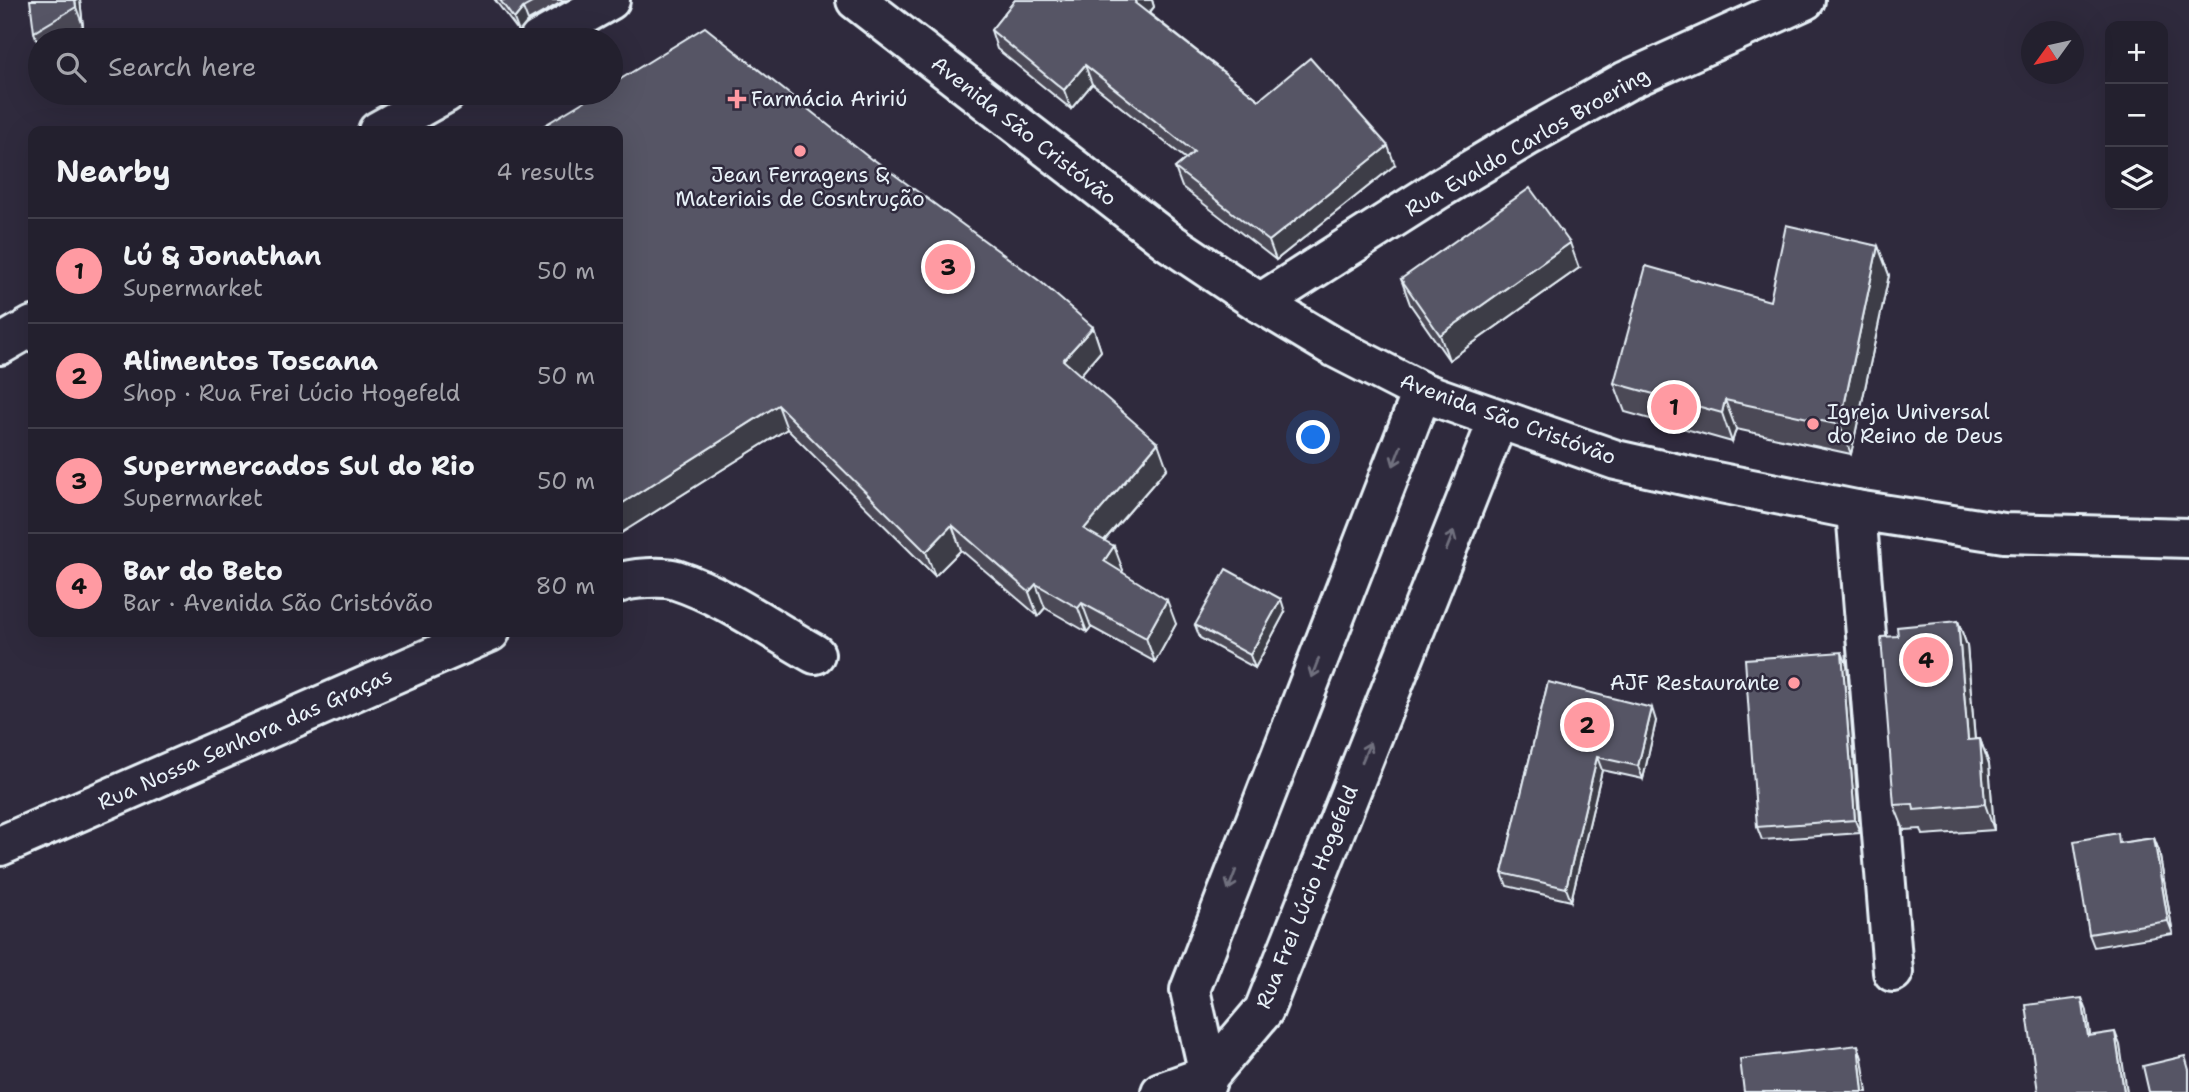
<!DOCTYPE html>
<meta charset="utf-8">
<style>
:root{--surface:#23202e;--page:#2f2d3a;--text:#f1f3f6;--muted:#a3a3aa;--line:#403e4a;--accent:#ff9aa2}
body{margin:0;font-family:"Shantell Sans",sans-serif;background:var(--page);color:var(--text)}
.controls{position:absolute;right:21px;top:21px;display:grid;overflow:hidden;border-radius:14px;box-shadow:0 7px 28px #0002}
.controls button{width:63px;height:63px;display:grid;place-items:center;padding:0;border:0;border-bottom:2px solid var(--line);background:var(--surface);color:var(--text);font:35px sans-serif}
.compass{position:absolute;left:2021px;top:21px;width:63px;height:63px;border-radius:50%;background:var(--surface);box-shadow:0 7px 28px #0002;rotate:237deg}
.you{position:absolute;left:1314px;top:438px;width:24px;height:24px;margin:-18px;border:5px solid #fff;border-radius:50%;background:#1a73e8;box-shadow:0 0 0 10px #1a73e833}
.badge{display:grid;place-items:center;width:46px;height:46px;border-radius:50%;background:var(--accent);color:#111;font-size:23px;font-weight:700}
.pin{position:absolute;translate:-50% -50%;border:4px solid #fff;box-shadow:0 2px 7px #0006}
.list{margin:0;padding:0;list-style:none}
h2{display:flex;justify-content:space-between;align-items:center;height:91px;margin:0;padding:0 28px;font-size:30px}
h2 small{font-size:23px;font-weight:400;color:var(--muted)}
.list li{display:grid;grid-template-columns:46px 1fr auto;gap:21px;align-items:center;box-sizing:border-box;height:105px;padding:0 28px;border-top:2px solid var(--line)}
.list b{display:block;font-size:26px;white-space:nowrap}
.list p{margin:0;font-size:23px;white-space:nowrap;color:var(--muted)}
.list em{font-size:23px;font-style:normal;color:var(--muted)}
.icon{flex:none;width:38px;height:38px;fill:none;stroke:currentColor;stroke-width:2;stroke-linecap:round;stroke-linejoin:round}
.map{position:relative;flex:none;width:2189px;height:1092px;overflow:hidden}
.search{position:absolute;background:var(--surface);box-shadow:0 7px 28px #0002;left:28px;top:28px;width:595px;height:77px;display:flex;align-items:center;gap:18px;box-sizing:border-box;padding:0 24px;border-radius:38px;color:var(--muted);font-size:26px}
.panel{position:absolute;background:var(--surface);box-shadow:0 7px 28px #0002;left:28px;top:126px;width:595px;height:511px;border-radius:14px}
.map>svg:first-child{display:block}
</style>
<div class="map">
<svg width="2189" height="1092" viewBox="0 0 2189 1092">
<rect width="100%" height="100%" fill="#2f2a3d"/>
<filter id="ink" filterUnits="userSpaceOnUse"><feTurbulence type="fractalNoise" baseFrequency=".0143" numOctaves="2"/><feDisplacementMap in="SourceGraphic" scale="14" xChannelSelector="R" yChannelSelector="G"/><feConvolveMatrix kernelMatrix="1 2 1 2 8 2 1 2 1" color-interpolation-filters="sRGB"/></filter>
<g filter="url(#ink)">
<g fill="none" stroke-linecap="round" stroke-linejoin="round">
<!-- minor casing -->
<g stroke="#e8f1f8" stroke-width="44">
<path id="minor" d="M539,40L610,0
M378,131L446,93
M1260,303L1439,189L1526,137L1626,81L1805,0
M0,345L33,326
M1856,510L1893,972
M618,583C631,578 663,576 676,580C725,596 770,629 815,654
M0,846L490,632
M1209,1075L1190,990L1422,392
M1161,1092L1209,1075
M1203,1092L1209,1075L1264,1010L1498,420"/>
</g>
<!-- major casing -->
<g stroke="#e8f1f8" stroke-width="44">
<path id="major" d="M856,0L1169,242L1260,303L1332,346L1422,392L1616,460L1701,479L1856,510L2004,533L2189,538"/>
</g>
<!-- minor -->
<use href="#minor" stroke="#2f2a3d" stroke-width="38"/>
<!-- major -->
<use href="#major" stroke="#2f2a3d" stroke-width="38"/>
</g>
<!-- wall -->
<path fill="#4b4957" stroke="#e8f1f8" stroke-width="2" d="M80,0L83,26L60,40H40V50L34,32Z
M495,0H565L528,21L519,32Z
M1015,0H1152L1154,7L1149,13L1259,100L1395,165L1276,260L1182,187L1175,168L1186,159L1092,84L1071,109L997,49L991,30Z
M872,160L1093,327L1101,351L1080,375L1167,468L1104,541L1123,570L1122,572L1176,624L1155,662L1091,627L1087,632L1045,608L1038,616L961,550L935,576L787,429L618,535Z
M1878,246L1889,275L1851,454L1736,429L1732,442L1625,412L1614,383L1770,301Z
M1579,268L1449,360L1410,304L1401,279Z
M1285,612L1255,668L1200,638L1195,625Z
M1958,621L1967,646L1975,739H1980L1989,764L1994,830L1923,835L1921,829L1904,830L1894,805L1898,636Z
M1847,665L1860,833L1762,840L1757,827Z
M1548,682L1656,721L1643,779L1602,770L1571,901L1507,886L1502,873Z
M2154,838L2159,851L2173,934L2094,947L2089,934L2121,843Z"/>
<!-- shaded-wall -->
<path fill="#3d3c47" stroke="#e8f1f8" stroke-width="2" d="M75,0H80L83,26L76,7Z
M1137,0H1152L1154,7L1142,21L1135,3Z
M523,8L528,21L519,32L514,19Z
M1085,65L1092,84L1071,109L1064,90Z
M1388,146L1395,165L1276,260L1269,241Z
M1570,243L1579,268L1449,360L1440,335Z
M1878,246L1889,275L1851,454L1840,425Z
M1093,327L1101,351L1072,385L1063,360Z
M1725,400L1736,429L1732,442L1722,413Z
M778,405L787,429L618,535V506Z
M1158,443L1167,468L1093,553L1084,529Z
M952,525L961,550L935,576L926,552Z
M1114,546L1123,570L1113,585L1104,561Z
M1036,584L1045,608L1038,616L1029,592Z
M1281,599L1285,612L1255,668L1250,655Z
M1167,600L1176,624L1155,662L1146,638Z
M1082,603L1091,627L1087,632L1078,608Z
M1958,621L1967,646L1977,765L1968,740Z
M1842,652L1847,665L1860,833L1855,820Z
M1652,708L1656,721L1643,779L1638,766Z
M1980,739L1989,764L1994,830L1985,804Z
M1597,757L1602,770L1571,901L1566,888Z
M2154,838L2159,851L2173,934L2168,921Z
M2082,998L2087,1011L2092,1049L2088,1036Z
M2115,1032L2120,1045L2127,1092H2124Z
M1858,1045L1862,1058L1867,1092H1863Z"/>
<!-- building -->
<path fill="#575565" stroke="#e8f1f8" stroke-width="2" d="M30,0H75L76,7L34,32Z
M500,0H537L523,8L514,19Z
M1015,0H1137L1135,3L1259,100L1310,58L1388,146L1269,241L1175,168L1194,152L1085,65L1064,90L991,30Z
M705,27L872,160L873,159L1041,282L1093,327L1063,360L1158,443L1084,529L1114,546L1104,561L1167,600L1146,638L1082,603L1078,608L1036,584L1029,592L952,525L926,552L778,405L618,506V131H535L598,93H611V85Z
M1530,188L1570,243L1440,335L1401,279Z
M1786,225L1878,246L1840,425L1725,400L1722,413L1614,383L1646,266L1770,301Z
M1226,569L1281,599L1250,655L1195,625Z
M1958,621L1968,740L1980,739L1985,804L1914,810L1913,804L1894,805L1881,637L1898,636L1897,627Z
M1842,652L1855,820L1757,827L1745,659Z
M1548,682L1652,708L1638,766L1597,757L1566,888L1502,873Z
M2118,833L2119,843L2154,838L2168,921L2089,934L2074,841Z
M2082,998L2088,1036L2115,1032L2124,1092H2038L2026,1005Z
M1858,1045L1863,1092H1744L1740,1059Z
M2185,1056L2189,1070V1092H2149L2143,1066Z"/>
<!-- one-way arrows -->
<defs><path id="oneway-shaft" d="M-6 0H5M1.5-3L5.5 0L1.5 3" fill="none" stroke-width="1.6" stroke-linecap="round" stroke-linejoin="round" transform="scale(1.75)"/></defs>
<g stroke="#70707e">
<use href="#oneway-shaft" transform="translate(1397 456) rotate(111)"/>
<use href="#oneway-shaft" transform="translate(1450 541) rotate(-68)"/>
<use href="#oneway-shaft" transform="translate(1315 668) rotate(111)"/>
<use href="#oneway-shaft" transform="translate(1366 752) rotate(-68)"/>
<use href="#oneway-shaft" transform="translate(1232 880) rotate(111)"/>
</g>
</g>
<!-- markers -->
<g fill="#ff9aa2" stroke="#2f2a3d" stroke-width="2.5">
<path d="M733.5 88.5h7v7h7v7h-7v7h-7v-7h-7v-7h7z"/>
<circle cx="800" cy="151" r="7"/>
<circle cx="1813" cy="424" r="7"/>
<circle cx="1794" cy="683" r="7"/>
</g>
<g text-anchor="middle" stroke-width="5" stroke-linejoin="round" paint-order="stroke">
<!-- poi labels -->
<g font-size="21" fill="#e8f1f8" stroke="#2f2a3d" text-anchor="start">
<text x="751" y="106">Farmácia Aririú</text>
<text x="800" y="182" text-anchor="middle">Jean Ferragens &amp;<tspan x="800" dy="24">Materiais de Cosntrução</tspan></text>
<text x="1827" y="419">Igreja Universal<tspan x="1827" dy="24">do Reino de Deus</tspan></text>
<text x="1780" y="690" text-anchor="end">AJF Restaurante</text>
</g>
<!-- street labels -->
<g font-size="21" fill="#e8f1f8" stroke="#2f2a3d">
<text transform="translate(1024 131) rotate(38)" y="7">Avenida São Cristóvão</text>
<text transform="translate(1527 142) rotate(-30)" y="7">Rua Evaldo Carlos Broering</text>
<text transform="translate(1508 419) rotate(20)" y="7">Avenida São Cristóvão</text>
<text transform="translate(245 739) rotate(-24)" y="7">Rua Nossa Senhora das Graças</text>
<text transform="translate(1307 897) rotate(-68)" y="7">Rua Frei Lúcio Hogefeld</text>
</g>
</g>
</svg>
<div class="controls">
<button>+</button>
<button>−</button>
<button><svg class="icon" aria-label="layers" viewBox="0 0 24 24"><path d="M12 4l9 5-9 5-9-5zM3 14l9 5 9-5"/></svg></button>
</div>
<svg class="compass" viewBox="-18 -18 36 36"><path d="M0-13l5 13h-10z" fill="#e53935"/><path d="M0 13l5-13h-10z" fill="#a3a3aa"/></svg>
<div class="you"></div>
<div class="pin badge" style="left:1674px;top:407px">1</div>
<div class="pin badge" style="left:1587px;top:725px">2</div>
<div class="pin badge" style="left:948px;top:267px">3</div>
<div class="pin badge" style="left:1926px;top:660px">4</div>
<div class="search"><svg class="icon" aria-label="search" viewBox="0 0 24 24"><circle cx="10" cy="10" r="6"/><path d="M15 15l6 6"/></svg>Search here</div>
<section class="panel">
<h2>Nearby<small>4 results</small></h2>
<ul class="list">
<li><span class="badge">1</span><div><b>Lú &amp; Jonathan</b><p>Supermarket</p></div><em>50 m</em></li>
<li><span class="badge">2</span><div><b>Alimentos Toscana</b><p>Shop · Rua Frei Lúcio Hogefeld</p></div><em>50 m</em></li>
<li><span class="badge">3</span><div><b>Supermercados Sul do Rio</b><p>Supermarket</p></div><em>50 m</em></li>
<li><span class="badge">4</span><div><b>Bar do Beto</b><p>Bar · Avenida São Cristóvão</p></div><em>80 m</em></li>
</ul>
</section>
</div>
